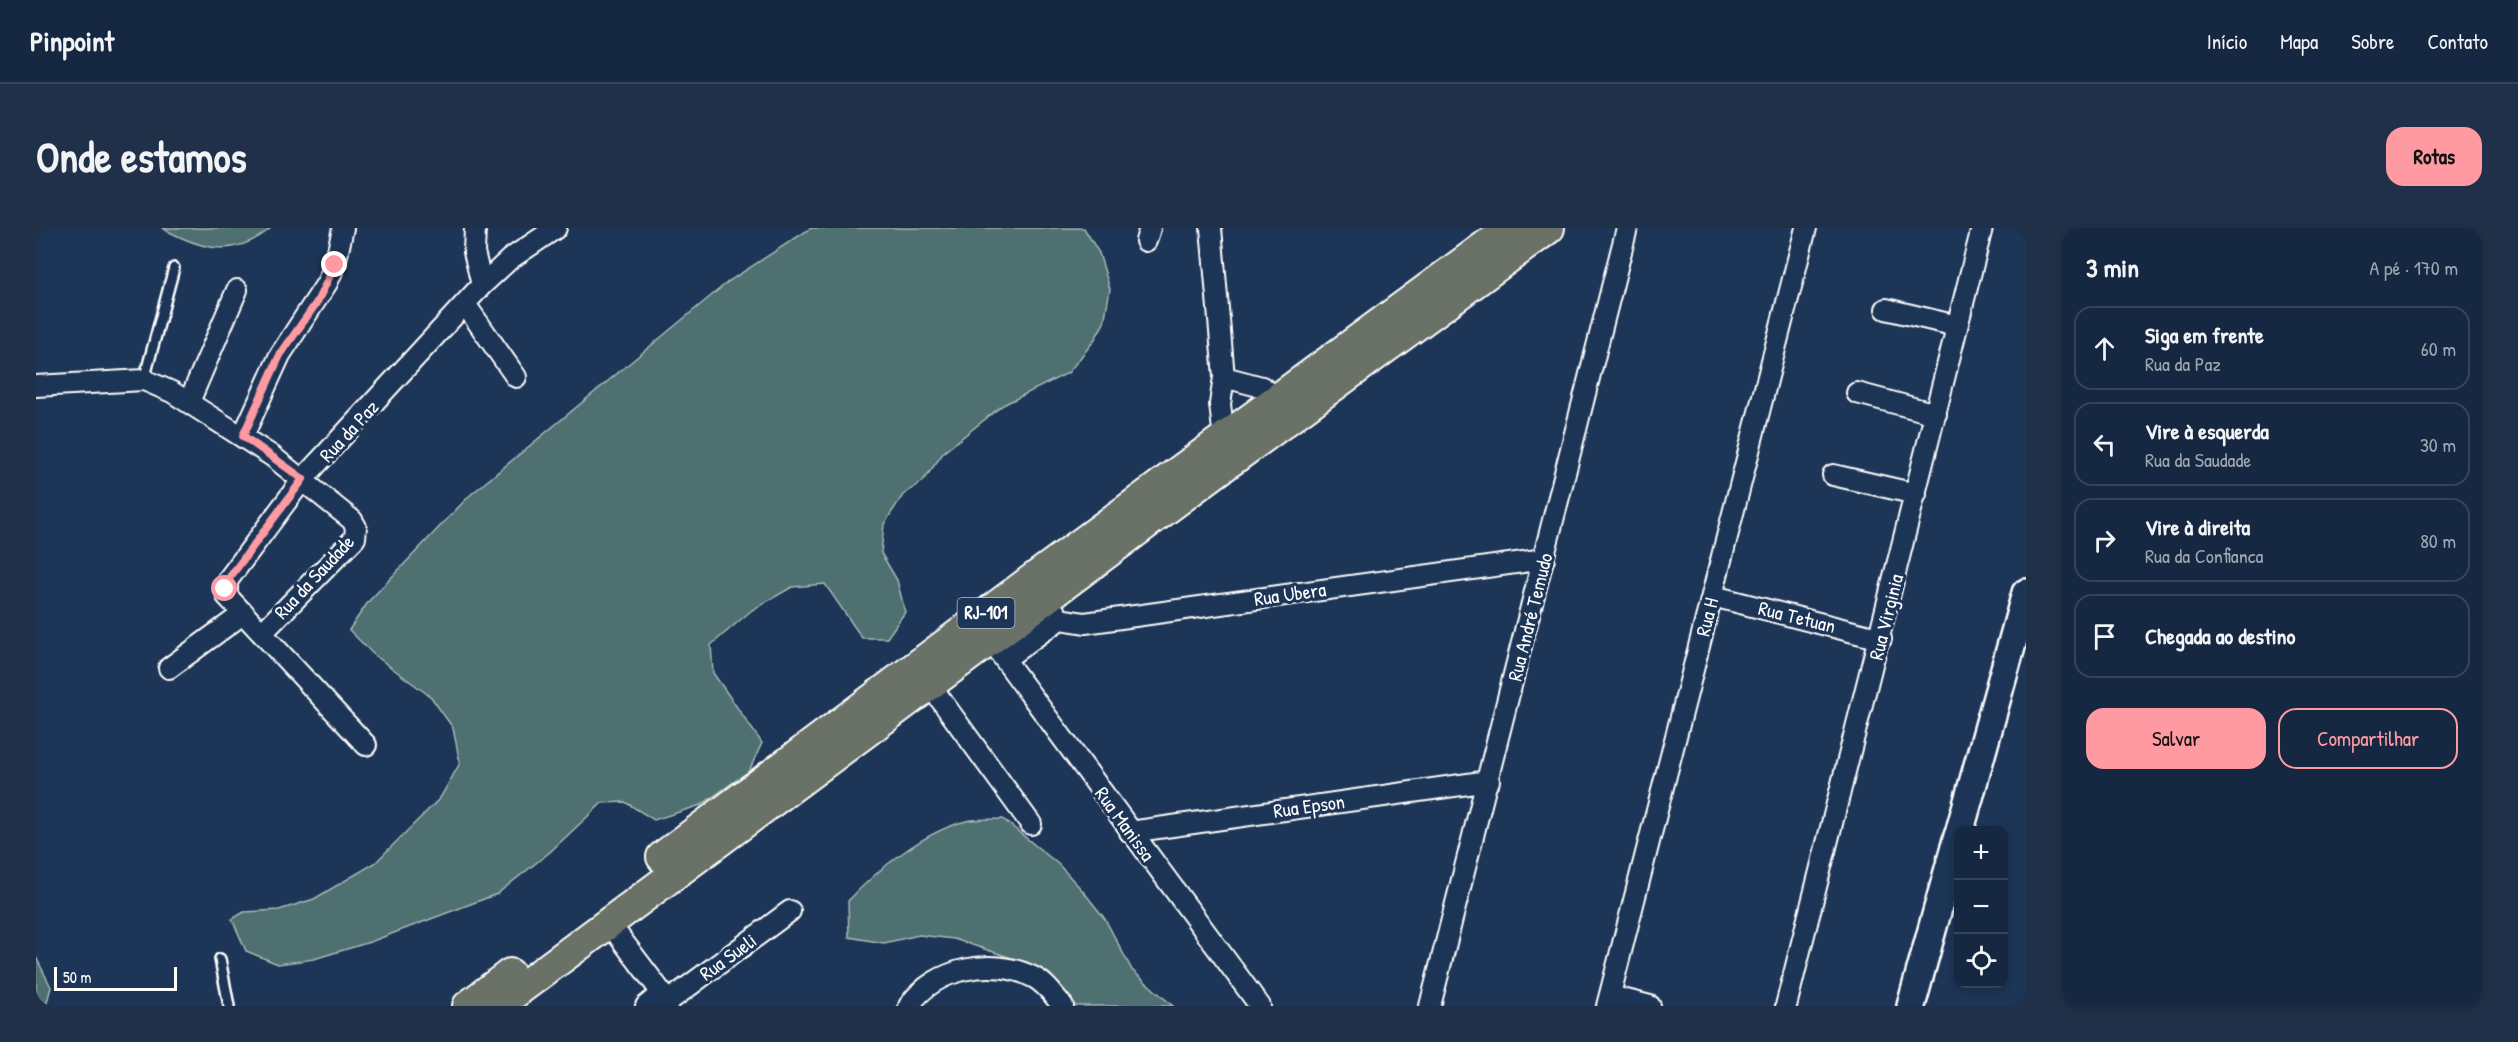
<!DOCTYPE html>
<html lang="pt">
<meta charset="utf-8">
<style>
:root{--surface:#162841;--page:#1f3048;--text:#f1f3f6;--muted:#9ea6b1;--line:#35445a;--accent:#ff9aa2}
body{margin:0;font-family:"Patrick Hand",sans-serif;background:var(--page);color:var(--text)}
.controls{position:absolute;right:18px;bottom:18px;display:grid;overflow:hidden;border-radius:12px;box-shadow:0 3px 9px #0003}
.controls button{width:54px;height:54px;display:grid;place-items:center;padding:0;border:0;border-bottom:2px solid var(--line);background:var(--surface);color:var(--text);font:30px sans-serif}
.scale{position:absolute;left:18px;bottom:15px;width:123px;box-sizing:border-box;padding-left:6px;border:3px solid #fff;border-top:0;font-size:16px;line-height:21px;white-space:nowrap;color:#fff;-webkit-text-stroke:4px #1d3557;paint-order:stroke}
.stop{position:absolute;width:18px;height:18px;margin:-14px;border:4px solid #ff9aa2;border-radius:50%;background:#fff}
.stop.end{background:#ff9aa2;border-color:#fff;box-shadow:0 2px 6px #0008}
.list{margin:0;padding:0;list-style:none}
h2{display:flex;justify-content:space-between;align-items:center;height:78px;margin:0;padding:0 24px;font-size:26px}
h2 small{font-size:20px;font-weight:400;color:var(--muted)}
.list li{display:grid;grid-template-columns:39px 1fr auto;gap:18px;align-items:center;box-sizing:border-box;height:84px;margin:0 12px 12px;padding:0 12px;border:2px solid var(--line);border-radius:18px}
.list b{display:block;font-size:22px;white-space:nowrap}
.list p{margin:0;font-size:20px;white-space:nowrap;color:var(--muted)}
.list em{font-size:20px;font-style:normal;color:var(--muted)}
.actions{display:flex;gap:12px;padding:18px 24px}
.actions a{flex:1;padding:14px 0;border:2px solid var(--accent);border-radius:18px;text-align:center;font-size:21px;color:var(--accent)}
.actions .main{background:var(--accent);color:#111}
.icon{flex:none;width:33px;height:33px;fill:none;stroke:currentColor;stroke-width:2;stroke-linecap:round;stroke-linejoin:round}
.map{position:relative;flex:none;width:1990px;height:778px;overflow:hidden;border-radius:18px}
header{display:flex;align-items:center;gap:36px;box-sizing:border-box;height:84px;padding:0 30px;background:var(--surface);border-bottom:2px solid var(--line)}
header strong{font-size:28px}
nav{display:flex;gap:33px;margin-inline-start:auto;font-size:21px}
.intro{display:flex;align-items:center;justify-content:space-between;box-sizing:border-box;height:144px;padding:0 36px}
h1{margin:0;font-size:42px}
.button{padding:15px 27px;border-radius:18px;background:var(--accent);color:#111;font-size:21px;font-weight:700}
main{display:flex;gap:36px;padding:0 36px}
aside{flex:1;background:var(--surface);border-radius:18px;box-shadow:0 3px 9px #0003}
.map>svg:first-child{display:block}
</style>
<header>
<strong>Pinpoint</strong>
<nav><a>Início</a><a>Mapa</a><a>Sobre</a><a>Contato</a></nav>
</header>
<div class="intro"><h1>Onde estamos</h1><a class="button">Rotas</a></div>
<main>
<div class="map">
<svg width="1990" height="778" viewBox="0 0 1990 778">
<rect width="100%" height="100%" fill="#1d3557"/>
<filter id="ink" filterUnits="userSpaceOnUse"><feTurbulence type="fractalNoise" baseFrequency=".0167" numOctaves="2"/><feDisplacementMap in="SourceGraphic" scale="12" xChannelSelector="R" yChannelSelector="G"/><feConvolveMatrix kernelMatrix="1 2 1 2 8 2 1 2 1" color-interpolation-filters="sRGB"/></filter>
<g filter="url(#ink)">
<!-- green -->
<path fill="#507070" stroke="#a8b8b8" stroke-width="1.5" d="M126,0H235C198,31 166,22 126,0Z
M775,0H1048L1063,25L1074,61L1068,95L1057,114L1032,145L967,177L908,224L887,253L867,267L848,296L845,325L861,352L869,384L851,410H826L789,356L756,359L716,382L675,417L677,445L726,515L713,543L665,577L618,592L589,574L566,575L514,624L461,666L334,714L278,731L242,736L210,723L196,691L208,684L243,682L278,671L339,635L404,570L424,535L417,500L395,469L337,426L313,402L332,374L433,268L693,53Z
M967,591L1022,636L1047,663L1069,691L1096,742L1137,778H1037L1008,746L985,733L918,711L883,707L848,715L813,709L812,673C841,642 887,604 930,593C941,590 955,592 967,591Z
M0,729L15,759L10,778H0Z"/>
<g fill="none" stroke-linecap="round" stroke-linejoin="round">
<!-- lane casing -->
<g stroke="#fff" stroke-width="14">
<path id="lane" d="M108,152L138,40
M184,731L193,778"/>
</g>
<!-- street casing -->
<g stroke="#fff" stroke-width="24">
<path id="street" d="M439,0L438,24L446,57
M1175,0L1188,149L1184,176L1188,211
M1110,13L1114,0
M429,76L480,149
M1850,81L1921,98
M1188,149L1226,159L1242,171
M0,158L108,152L136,164L236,228L316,292L320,299L319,310L227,404
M1821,165L1900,186
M153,174L201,62
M207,208L244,127L291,55L299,37L307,0
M1797,247L1880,266
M1677,368L1845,411
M1009,370L1024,391L1049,395L1508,331
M955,413L1224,778
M969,431L1024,391
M133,440L208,385
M894,457L995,596
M330,517L191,368V353L267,251L446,57L474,31L520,0
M1094,604L1453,553
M573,695L626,765L631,778
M1574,768L1614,778
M630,775L754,683
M610,778L626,765
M873,778C899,739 958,729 997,749C1010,755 1018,768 1027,778
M1394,778L1591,0
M1571,778L1770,0
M1750,778L1946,0"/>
</g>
<!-- secondary casing -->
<g stroke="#fff" stroke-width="32">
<path id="secondary" d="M1924,602L1990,365
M1875,778L1922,608"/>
</g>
<!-- primary casing -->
<g stroke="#fff" stroke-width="34">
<path id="primary" d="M626,629L998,350L1474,0
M432,778L474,746
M461,778L1192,235L1513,0"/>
</g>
<!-- lane -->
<use href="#lane" stroke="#1d3557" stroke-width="9"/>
<!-- street -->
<use href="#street" stroke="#1d3557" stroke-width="20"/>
<!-- secondary -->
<use href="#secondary" stroke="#1d3557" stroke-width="27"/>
<!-- primary -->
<use href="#primary" stroke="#6a7166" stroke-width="30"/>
</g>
</g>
<g fill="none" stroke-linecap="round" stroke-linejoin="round" filter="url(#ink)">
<!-- route -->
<path stroke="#ff9aa2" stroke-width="8" d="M189,361L191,353L267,251L207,208L244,127L281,74L299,37"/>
</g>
<g text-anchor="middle" stroke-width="6" stroke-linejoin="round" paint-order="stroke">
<!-- shield labels -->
<rect fill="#1d3557" stroke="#bbc2cd" stroke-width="1.5" x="921.5" y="370" width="57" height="30" rx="4.5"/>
<g font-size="18" font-weight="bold" fill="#fff">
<text x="950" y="391">RJ-101</text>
</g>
<!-- street labels -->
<g font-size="20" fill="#fff" stroke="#1d3557">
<text transform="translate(313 203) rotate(-47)" y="7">Rua da Paz</text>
<text transform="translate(278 349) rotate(-47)" y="7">Rua da Saudade</text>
<text transform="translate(1254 366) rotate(-8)" y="7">Rua Ubera</text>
<text transform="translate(1494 389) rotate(-76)" y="7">Rua André Temudo</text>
<text transform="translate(1671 389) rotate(-76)" y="7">Rua H</text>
<text transform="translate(1761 389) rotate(14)" y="7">Rua Tetuan</text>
<text transform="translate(1850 389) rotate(-76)" y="7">Rua Virginia</text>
<text transform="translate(1273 578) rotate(-8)" y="7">Rua Epson</text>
<text transform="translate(1089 596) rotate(54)" y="7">Rua Manissa</text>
<text transform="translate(692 729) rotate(-36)" y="7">Rua Sueli</text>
</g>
</g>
</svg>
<div class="controls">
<button>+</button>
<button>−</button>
<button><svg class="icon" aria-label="locate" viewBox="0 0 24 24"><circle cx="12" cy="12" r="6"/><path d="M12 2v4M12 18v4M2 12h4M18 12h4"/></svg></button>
</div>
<div class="scale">50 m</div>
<div class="stop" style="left:189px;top:361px"></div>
<div class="stop end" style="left:299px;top:37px"></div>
</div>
<aside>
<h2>3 min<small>A pé · 170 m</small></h2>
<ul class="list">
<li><svg class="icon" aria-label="ahead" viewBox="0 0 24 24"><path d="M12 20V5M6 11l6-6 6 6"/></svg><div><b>Siga em frente</b><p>Rua da Paz</p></div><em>60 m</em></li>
<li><svg class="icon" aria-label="left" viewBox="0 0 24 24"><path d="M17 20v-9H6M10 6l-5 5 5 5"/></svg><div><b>Vire à esquerda</b><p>Rua da Saudade</p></div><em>30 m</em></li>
<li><svg class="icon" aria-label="right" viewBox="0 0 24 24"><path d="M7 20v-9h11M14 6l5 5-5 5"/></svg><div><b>Vire à direita</b><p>Rua da Confianca</p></div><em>80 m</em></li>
<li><svg class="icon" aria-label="arrive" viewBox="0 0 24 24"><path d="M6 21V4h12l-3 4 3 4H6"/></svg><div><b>Chegada ao destino</b></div></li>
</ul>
<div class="actions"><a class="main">Salvar</a><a>Compartilhar</a></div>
</aside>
</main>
